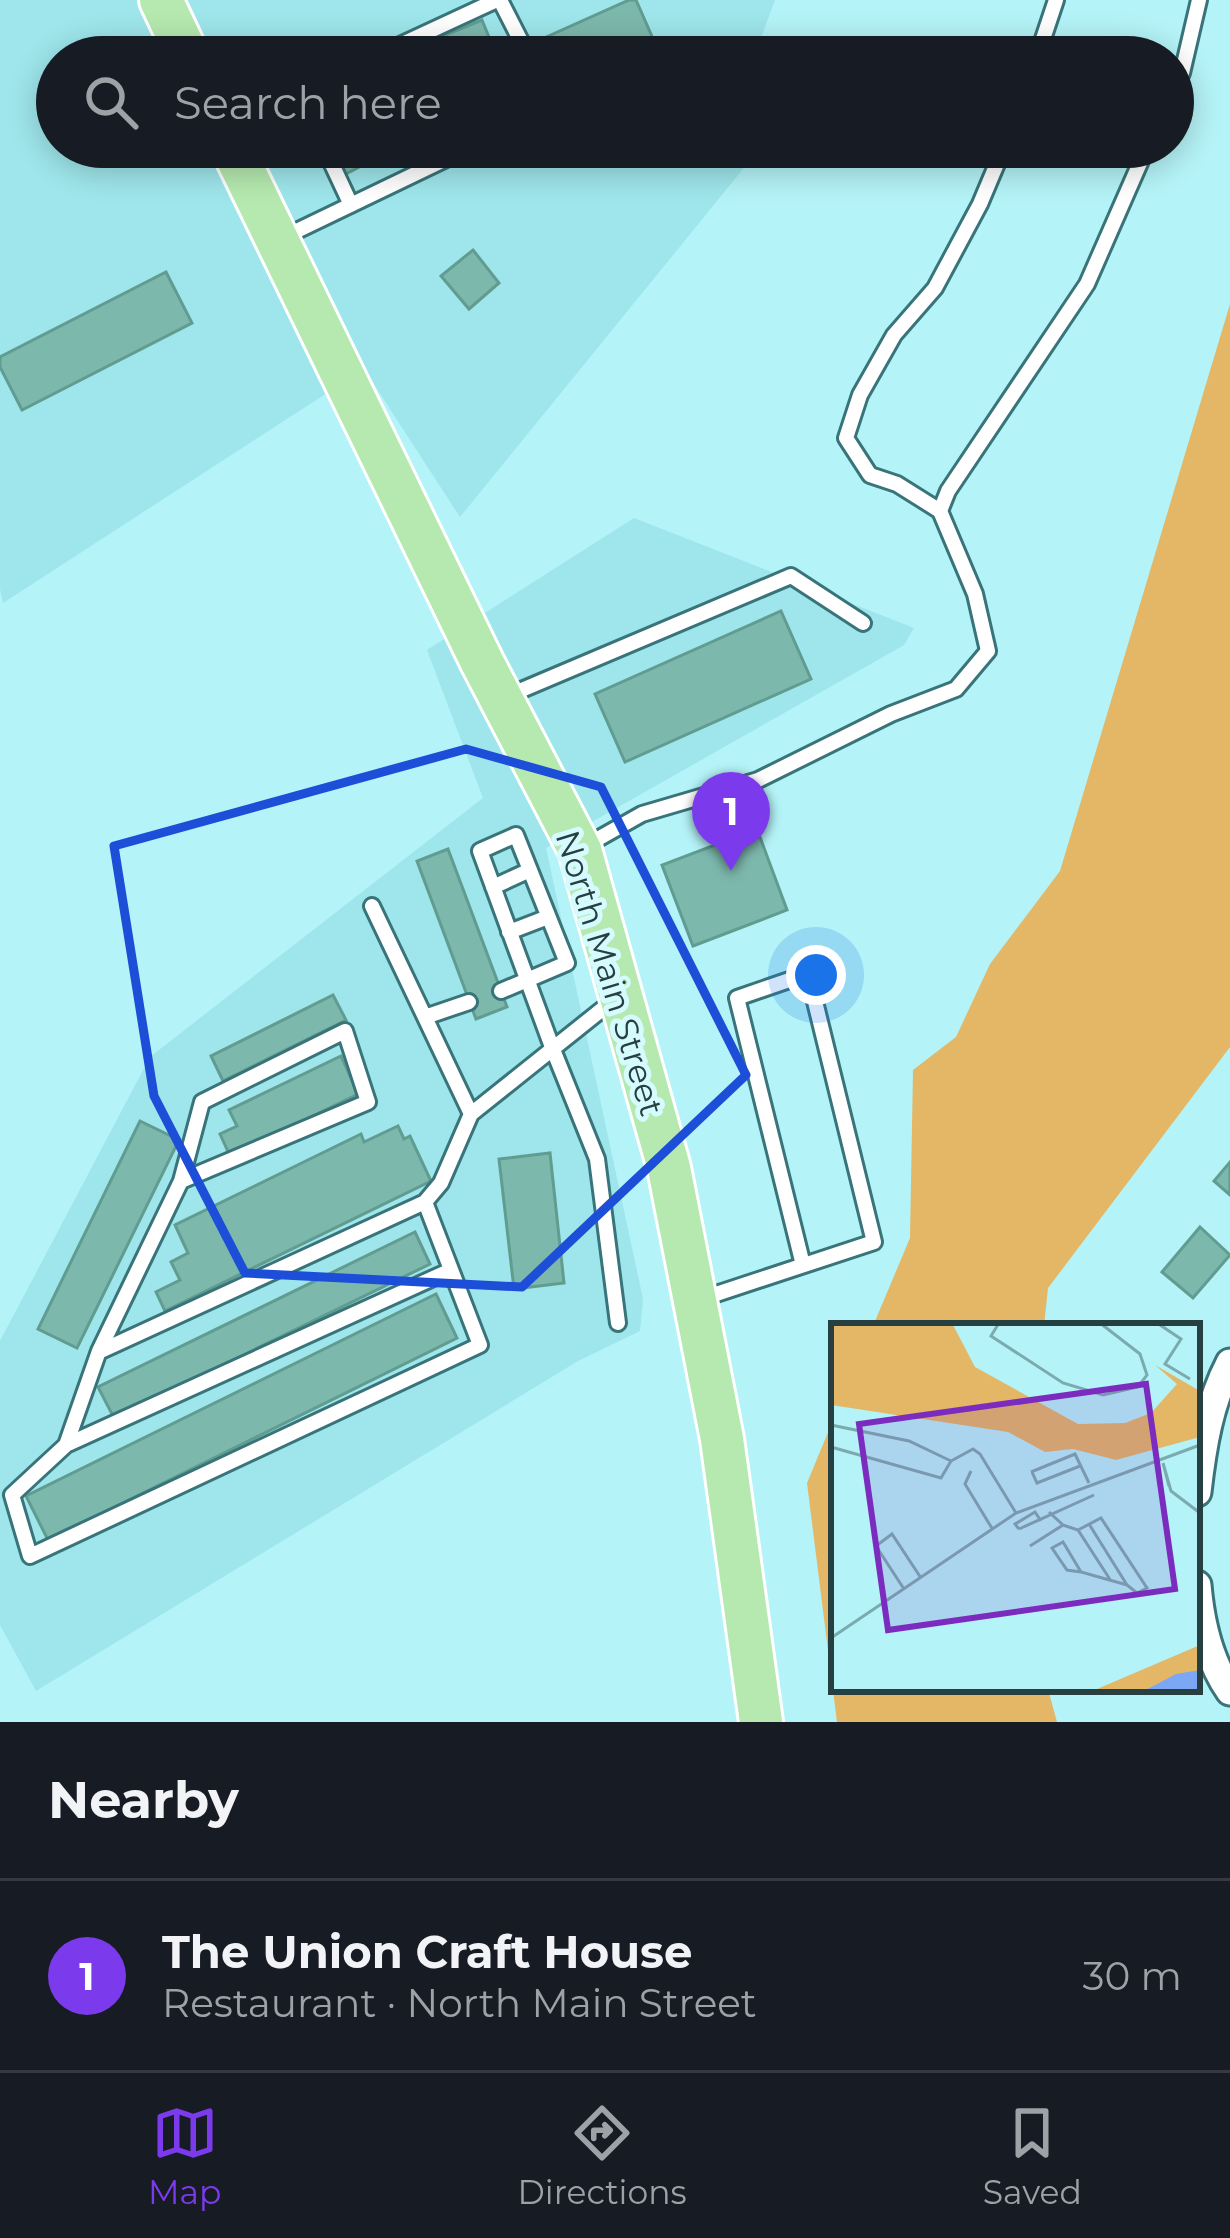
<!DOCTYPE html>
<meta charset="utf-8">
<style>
:root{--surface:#171b24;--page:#20242c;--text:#f1f3f6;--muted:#9ea1a6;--line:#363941;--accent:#7c3aed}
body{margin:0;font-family:Montserrat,sans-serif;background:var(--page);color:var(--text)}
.you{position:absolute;left:816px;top:975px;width:42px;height:42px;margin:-30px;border:9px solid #fff;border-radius:50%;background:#1a73e8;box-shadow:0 0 0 18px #1a73e833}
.badge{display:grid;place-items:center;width:78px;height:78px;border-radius:50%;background:var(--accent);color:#fff;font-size:39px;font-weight:700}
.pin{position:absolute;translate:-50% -99px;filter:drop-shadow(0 3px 6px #0008)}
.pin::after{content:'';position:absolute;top:63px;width:42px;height:36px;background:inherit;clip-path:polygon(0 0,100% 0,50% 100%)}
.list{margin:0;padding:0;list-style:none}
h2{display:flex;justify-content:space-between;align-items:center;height:156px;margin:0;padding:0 48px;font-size:51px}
h2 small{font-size:39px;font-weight:400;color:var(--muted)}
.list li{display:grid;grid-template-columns:78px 1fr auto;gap:36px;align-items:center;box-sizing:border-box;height:192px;padding:0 48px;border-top:3px solid var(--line)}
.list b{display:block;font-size:45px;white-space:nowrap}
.list p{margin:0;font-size:39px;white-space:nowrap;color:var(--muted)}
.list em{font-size:39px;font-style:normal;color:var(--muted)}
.icon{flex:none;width:66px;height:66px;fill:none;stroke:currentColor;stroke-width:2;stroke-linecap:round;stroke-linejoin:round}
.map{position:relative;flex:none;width:1230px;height:1722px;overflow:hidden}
.search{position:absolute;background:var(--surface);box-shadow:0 6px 30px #0003;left:36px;right:36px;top:36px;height:132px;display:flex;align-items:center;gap:30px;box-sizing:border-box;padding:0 42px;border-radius:66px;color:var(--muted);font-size:45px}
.sheet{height:348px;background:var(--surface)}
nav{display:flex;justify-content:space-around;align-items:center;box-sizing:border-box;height:168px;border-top:3px solid var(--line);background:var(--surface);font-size:33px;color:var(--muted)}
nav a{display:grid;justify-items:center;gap:6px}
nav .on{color:var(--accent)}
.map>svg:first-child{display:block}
</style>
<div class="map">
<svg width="1230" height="1722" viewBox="0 0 1230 1722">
<rect width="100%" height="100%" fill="#b4f3f7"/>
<!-- built -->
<path fill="#9ee6eb" d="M0,0H775L754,57H57V147H755L756,153L460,517L364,369L3,603L0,589Z
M634,518L914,628L904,645L546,848L643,1299L640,1331L578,1361L36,1691L0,1625V1341L150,1057L483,798L427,650Z"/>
<!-- green -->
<path fill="#e3b766" d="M1230,304V1047L1048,1288L1044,1326H873L910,1238L913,1070L956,1037L990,964L1060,871Z
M834,1418V1689H1048L1057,1722H837L807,1483Z"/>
<!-- building -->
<path fill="#7db8ad" stroke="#619c91" stroke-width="3" d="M629,0H636L661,57H550L542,39Z
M482,20L497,57H432L426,43Z
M325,147H398L340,177Z
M473,250L499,283L469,309L441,276Z
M166,272L192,323L22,410L0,367V357Z
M781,611L811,679L625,762L595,694Z
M757,829L787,910L693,946L662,865Z
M448,849L507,1007L476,1019L417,861Z
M333,995L346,1020L223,1081L211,1056Z
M341,1056L358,1094L230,1156L220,1134L237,1126L229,1110Z
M140,1121L179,1140L77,1348L38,1329Z
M398,1126L404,1139L410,1136L431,1181L165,1311L156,1292L180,1280L171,1262L188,1253L175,1225L361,1134L364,1142Z
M550,1153L564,1283L514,1289L499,1159Z
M1230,1162V1195L1214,1181Z
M1200,1227L1230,1255L1193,1298L1162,1272Z
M415,1232L430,1264L114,1418L98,1387Z
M436,1294L457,1338L48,1540L26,1496Z"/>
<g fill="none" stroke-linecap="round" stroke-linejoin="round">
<!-- lane casing -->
<g stroke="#387479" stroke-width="20">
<path id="lane" d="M500,0L529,57
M374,57L497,0
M1037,57L1056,0
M1173,92L1182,73L1199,0
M324,147L351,205
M282,238L471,147
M940,511L897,484L870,475L846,438L860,395L894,335L935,288L980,204L1004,147
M940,511L948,491L1087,284L1147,147
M505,697L791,576L863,623
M587,845L642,814L758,780L891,714L956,689L988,651L975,594L940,511
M493,887L530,870
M372,906L471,1114L615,999
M509,932L548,917
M501,991L567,963L516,835L480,851L552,1047L597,1159L618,1323
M425,1017L469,1002
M181,1181L202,1102L345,1031L368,1102L181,1181L99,1351L66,1445L451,1270
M803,1265L737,998L833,965
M701,1299L874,1242L808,973
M101,1351L425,1202L441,1183L471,1114
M66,1445L12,1495L30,1556L480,1345L425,1202"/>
</g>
<!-- street casing -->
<g stroke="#387479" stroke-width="33">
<path id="street" d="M1197,1492C1202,1448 1209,1403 1230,1363
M1197,1585C1200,1620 1209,1661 1230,1691"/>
</g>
<!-- primary casing -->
<g stroke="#fff" stroke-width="48">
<path id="primary" d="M161,0L188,57
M232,147L482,662L580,850L669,1168L722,1439L761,1722"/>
</g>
<!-- lane -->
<use href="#lane" stroke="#fff" stroke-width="14"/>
<!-- street -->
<use href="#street" stroke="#fff" stroke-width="27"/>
<!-- primary -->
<use href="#primary" stroke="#b5e9af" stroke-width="42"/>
</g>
<!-- marked area -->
<path fill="none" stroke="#1d4ed8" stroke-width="9" stroke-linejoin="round" d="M466,749L601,787L746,1075L522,1287L245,1273L154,1096L114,846Z"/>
<g text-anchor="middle" stroke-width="10" stroke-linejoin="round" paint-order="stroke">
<!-- street labels -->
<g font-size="33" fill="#263f41" stroke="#d6fbfe">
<text transform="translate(610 973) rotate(73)" y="12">North Main Street</text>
</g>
</g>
<!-- overview -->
<g transform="translate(831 1323)">
<rect width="369" height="369" fill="#b4f3f7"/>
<path d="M0,0H121L144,44L247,101L294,100L320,90L346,61L324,42L369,68V114L285,137L242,126L214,129L177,109L0,82ZM369,322V352L340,369H259Z" fill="#e3b766"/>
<path d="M369,347V369H311L345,351Z" fill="#7ca7f5"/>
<path fill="none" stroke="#7babae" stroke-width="3" d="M168,0L160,13L232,60L272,72L307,64L316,52L309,31L269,0M326,0L350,16L334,41L359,56M0,102L78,118L120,138M0,124L110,155L120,138M120,138L142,126L149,131L185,190M140,148L134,161L162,207M200,149L244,131L258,160M201,149L206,160L249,143M338,163L332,140L340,168L369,190M232,202L247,207L280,258M188,206L263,172M188,206L184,201L204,189L210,198M247,207L270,195L316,265L306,270L296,262M199,223L232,202L218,189M250,249L236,247L221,225L232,219L250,249L296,262L258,201M73,266L45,223L61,211L90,255M0,315L185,190L369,122"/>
<path fill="#7b2cbf" fill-opacity="0.15" stroke="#7b2cbf" stroke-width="6" d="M315,61L344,266L57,307L28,101Z"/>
<rect width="369" height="369" fill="none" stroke="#263f41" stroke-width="6"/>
</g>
</svg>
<div class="you"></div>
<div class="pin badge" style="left:731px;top:871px">1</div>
<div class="search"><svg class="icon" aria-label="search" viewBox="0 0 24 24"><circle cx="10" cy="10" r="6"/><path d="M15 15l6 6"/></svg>Search here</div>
</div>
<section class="sheet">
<h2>Nearby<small></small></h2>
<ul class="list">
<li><span class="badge">1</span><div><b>The Union Craft House</b><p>Restaurant · North Main Street</p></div><em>30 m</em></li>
</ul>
</section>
<nav>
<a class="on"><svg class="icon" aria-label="map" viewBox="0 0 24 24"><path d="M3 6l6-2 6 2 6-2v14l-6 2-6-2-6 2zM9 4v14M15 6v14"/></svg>Map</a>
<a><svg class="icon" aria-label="directions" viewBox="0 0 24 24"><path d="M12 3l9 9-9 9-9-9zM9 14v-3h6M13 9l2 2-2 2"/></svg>Directions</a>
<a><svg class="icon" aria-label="saved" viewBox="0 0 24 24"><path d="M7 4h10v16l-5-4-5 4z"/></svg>Saved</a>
</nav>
